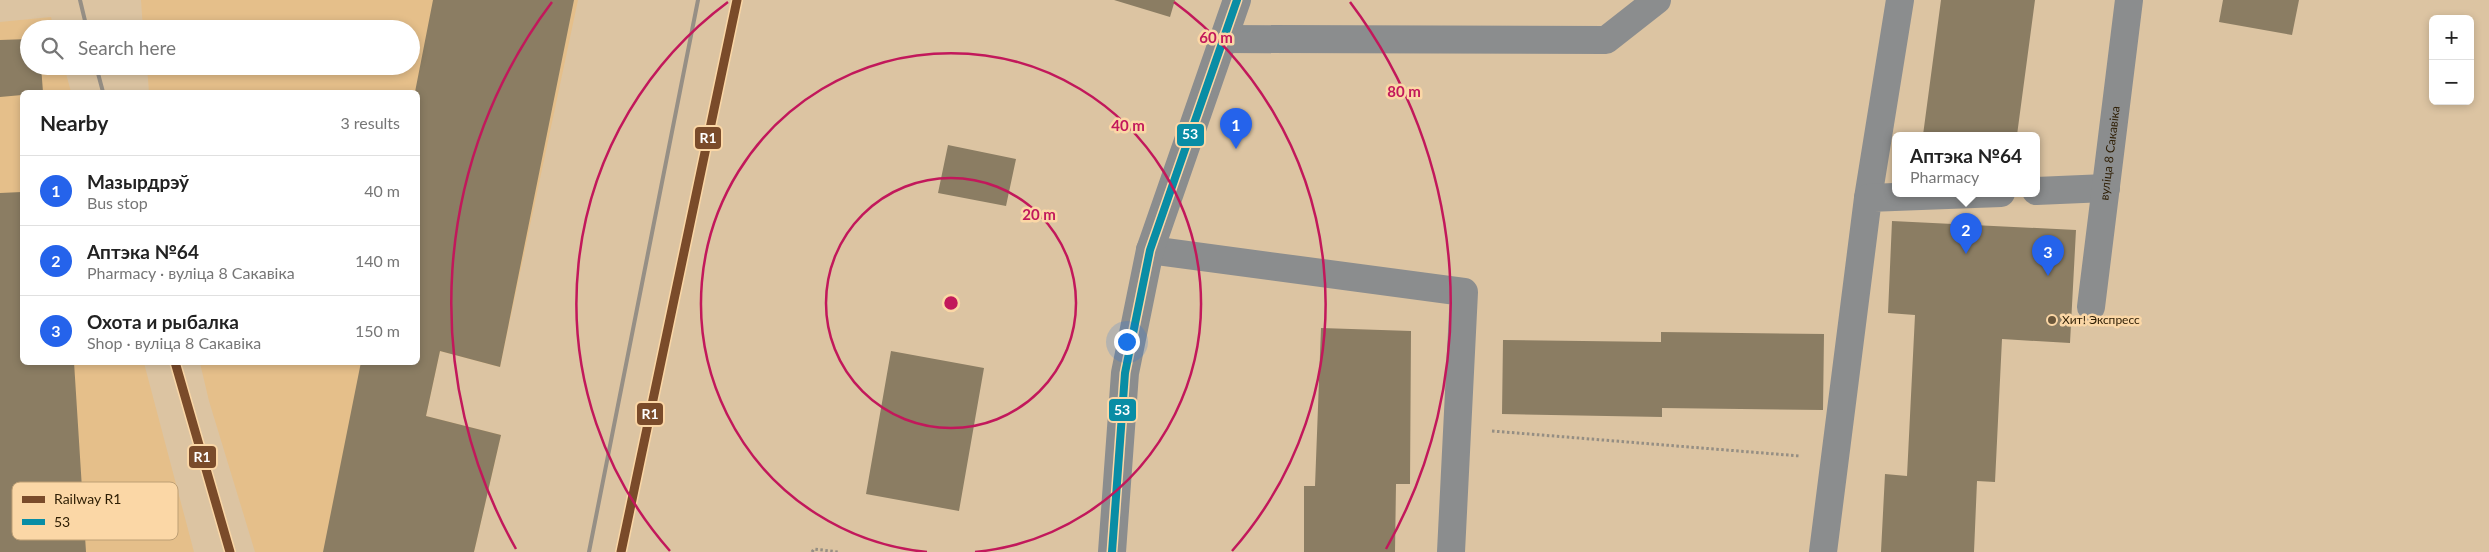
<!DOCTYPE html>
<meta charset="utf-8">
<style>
:root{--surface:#fff;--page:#f6f6f6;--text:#222;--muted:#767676;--line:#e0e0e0;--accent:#2563eb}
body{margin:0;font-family:Lato,sans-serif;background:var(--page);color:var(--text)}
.controls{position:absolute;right:15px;top:15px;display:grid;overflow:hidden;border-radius:8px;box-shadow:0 2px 8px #0003}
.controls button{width:45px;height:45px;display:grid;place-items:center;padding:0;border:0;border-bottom:1px solid var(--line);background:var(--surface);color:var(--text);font:25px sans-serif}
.you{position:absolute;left:1126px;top:341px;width:18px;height:18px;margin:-12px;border:4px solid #fff;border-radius:50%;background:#1a73e8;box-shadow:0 0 0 8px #1a73e833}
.badge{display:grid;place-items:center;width:32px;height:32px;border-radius:50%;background:var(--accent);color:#fff;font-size:16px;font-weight:700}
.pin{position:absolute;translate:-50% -41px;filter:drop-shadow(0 1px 2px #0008)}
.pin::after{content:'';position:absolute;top:26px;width:18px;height:15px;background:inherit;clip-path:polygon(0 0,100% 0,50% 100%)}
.popup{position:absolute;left:1892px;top:132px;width:148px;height:65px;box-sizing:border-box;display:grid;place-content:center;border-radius:8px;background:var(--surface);filter:drop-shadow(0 1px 4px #0005);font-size:16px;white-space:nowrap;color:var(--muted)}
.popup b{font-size:19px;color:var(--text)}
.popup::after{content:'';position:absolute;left:50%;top:100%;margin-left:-10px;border:10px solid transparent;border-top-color:var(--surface)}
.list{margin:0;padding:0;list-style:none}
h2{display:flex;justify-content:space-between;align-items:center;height:65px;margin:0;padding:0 20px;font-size:21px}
h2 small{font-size:16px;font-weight:400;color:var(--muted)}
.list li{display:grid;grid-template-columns:32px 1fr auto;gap:15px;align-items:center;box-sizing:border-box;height:70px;padding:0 20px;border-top:1px solid var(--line)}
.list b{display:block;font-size:19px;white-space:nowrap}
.list p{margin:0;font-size:16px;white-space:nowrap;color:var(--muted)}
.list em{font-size:16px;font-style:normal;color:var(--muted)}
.icon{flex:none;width:28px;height:28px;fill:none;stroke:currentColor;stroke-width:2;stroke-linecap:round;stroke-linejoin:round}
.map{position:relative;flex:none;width:2489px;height:552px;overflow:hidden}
.search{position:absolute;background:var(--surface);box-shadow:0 2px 8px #0003;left:20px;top:20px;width:400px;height:55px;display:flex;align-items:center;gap:12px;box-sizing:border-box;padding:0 18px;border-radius:28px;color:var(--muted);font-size:19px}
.panel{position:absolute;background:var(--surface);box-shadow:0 2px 8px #0003;left:20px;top:90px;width:400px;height:275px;border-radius:8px}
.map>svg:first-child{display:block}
</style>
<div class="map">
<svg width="2489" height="552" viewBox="0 0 2489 552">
<rect width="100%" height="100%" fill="#dcc4a2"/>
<!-- built -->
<path fill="#e5bf8a" d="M141,0H578L500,367L440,351L426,416L501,435L474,552H255L209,401L200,363L418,362V92H149L147,66H411V29H143Z
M51,17L54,29H29V66H64L71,92H22V362L144,363L194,552H0V22Z"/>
<!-- building -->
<path fill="#8b7d63" d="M433,0H574L500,367L440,351L426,416L501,435L474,552H323L361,362H418V92H415Z
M1114,0H1175L1170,17Z
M1941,0H2035L2017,135H1923Z
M2223,0H2299L2292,35L2219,22Z
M29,39V66H41L43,92H22V95L0,97V40Z
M948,145L1016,159L1006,206L938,193Z
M22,192V362H74L86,552H0V193Z
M1892,221L2076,230L2070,343L2002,339L1995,482L1977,481L1974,552H1881L1885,474L1907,476L1915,315L1888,313Z
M1321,328L1411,331L1410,484H1396L1395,552H1304V486H1315Z
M1661,332L1824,334L1823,410L1662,408V417L1502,414L1503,340L1661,342Z
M891,351L984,368L959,511L866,494Z"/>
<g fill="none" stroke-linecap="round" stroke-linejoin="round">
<!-- path -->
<path stroke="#958e83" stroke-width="3" stroke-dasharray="2.5 2.5" stroke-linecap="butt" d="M1492,431L1800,456
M812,552L814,549L838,552"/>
<!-- minor -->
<g stroke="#8b8d8e" stroke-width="28">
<path d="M1224,39L1606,40L1657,0"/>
<path d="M2036,191L2106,188"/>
<path d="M1868,198L1900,0"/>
<path d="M1150,250L1464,292L1451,552"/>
<path id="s1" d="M2091,307L2129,0"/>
<path d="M1112,552L1125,373L1150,250L1237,0"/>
<path d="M1823,552L1868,198L2001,193"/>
</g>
<!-- rail -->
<path stroke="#968f85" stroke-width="4" d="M80,0L87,29
M96,66L103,92
M175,362L230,552
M589,552L698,0"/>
<!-- bus-1 casing -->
<g stroke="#fbd7a6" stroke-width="11">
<path id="bus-1" d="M1112,552L1125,373L1150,250L1237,0"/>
</g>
<!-- bus-1 -->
<use href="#bus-1" stroke="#098da5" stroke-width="8"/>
<!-- rail-1 casing -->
<g stroke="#fbd7a6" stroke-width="12">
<path id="rail-1" d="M175,362L230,552
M621,552L737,0"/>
</g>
<!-- rail-1 -->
<use href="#rail-1" stroke="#7a4b2a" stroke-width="9"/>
</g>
<!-- distance rings -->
<g fill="none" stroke="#c2185b" stroke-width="2.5">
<circle cx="951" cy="303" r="125"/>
<path d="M927 552A250 250 0 1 1 975 552"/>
<path d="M670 551A375 375 0 0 1 728 2M1174 2A375 375 0 0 1 1232 551"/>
<path d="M516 549A500 500 0 0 1 552 2M1350 2A500 500 0 0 1 1386 549"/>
</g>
<!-- markers -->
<circle fill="#6a573b" stroke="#fbd7a6" stroke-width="2" cx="2052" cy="320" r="5"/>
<g text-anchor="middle" stroke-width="5" stroke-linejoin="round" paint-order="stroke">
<!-- street labels -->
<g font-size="12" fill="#2d1d03" stroke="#fbd7a6">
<text dy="4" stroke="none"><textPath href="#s1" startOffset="155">вуліца 8 Сакавіка</textPath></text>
</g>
<!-- poi labels -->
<g font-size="12" fill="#2d1d03" stroke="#fbd7a6" text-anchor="start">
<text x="2062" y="324">Хит! Экспресс</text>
</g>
</g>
<!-- legend -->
<rect x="12" y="482" width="166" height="58" rx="8" fill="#fbd7a6" stroke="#bd9f75" stroke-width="1"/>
<rect x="22" y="496" width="23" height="7" fill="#7a4b2a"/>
<rect x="22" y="519" width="23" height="6" fill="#098da5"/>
<g font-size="14" fill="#2d1d03">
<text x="54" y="504">Railway R1</text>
<text x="54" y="527">53</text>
</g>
<circle cx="951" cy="303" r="8" fill="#c2185b" stroke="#fbd7a6" stroke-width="2.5"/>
<g font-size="15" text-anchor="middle" font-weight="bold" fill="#c2185b" stroke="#fbd7a6" stroke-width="5" stroke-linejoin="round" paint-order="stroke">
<text x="1216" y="43">60 m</text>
<text x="1404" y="97">80 m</text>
<text x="1128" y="131">40 m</text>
<text x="1039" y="220">20 m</text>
</g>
<g stroke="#fbd7a6" stroke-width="2">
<rect x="1176" y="123" width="29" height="24" rx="5" fill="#098da5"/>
<rect x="694" y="126" width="28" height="24" rx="5" fill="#7a4b2a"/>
<rect x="1108" y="398" width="29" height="24" rx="5" fill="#098da5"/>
<rect x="636" y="402" width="28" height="24" rx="5" fill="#7a4b2a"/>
<rect x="188" y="445" width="29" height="24" rx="5" fill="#7a4b2a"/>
</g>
<g font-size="14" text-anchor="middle" font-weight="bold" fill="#fff">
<text x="1190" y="139">53</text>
<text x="708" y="143">R1</text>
<text x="1122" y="415">53</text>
<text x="650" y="419">R1</text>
<text x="202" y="462">R1</text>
</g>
</svg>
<div class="controls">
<button>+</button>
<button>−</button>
</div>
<div class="you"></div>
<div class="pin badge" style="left:1236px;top:149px">1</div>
<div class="pin badge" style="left:1966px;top:254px">2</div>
<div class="popup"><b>Аптэка №64</b>Pharmacy</div>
<div class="pin badge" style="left:2048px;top:276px">3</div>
<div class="search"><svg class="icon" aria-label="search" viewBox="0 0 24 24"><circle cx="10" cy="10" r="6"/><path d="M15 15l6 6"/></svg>Search here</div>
<section class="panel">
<h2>Nearby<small>3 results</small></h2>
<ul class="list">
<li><span class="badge">1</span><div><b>Мазырдрэў</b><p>Bus stop</p></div><em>40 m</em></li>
<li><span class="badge">2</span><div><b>Аптэка №64</b><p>Pharmacy · вуліца 8 Сакавіка</p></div><em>140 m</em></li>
<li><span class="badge">3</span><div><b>Охота и рыбалка</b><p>Shop · вуліца 8 Сакавіка</p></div><em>150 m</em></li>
</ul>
</section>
</div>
